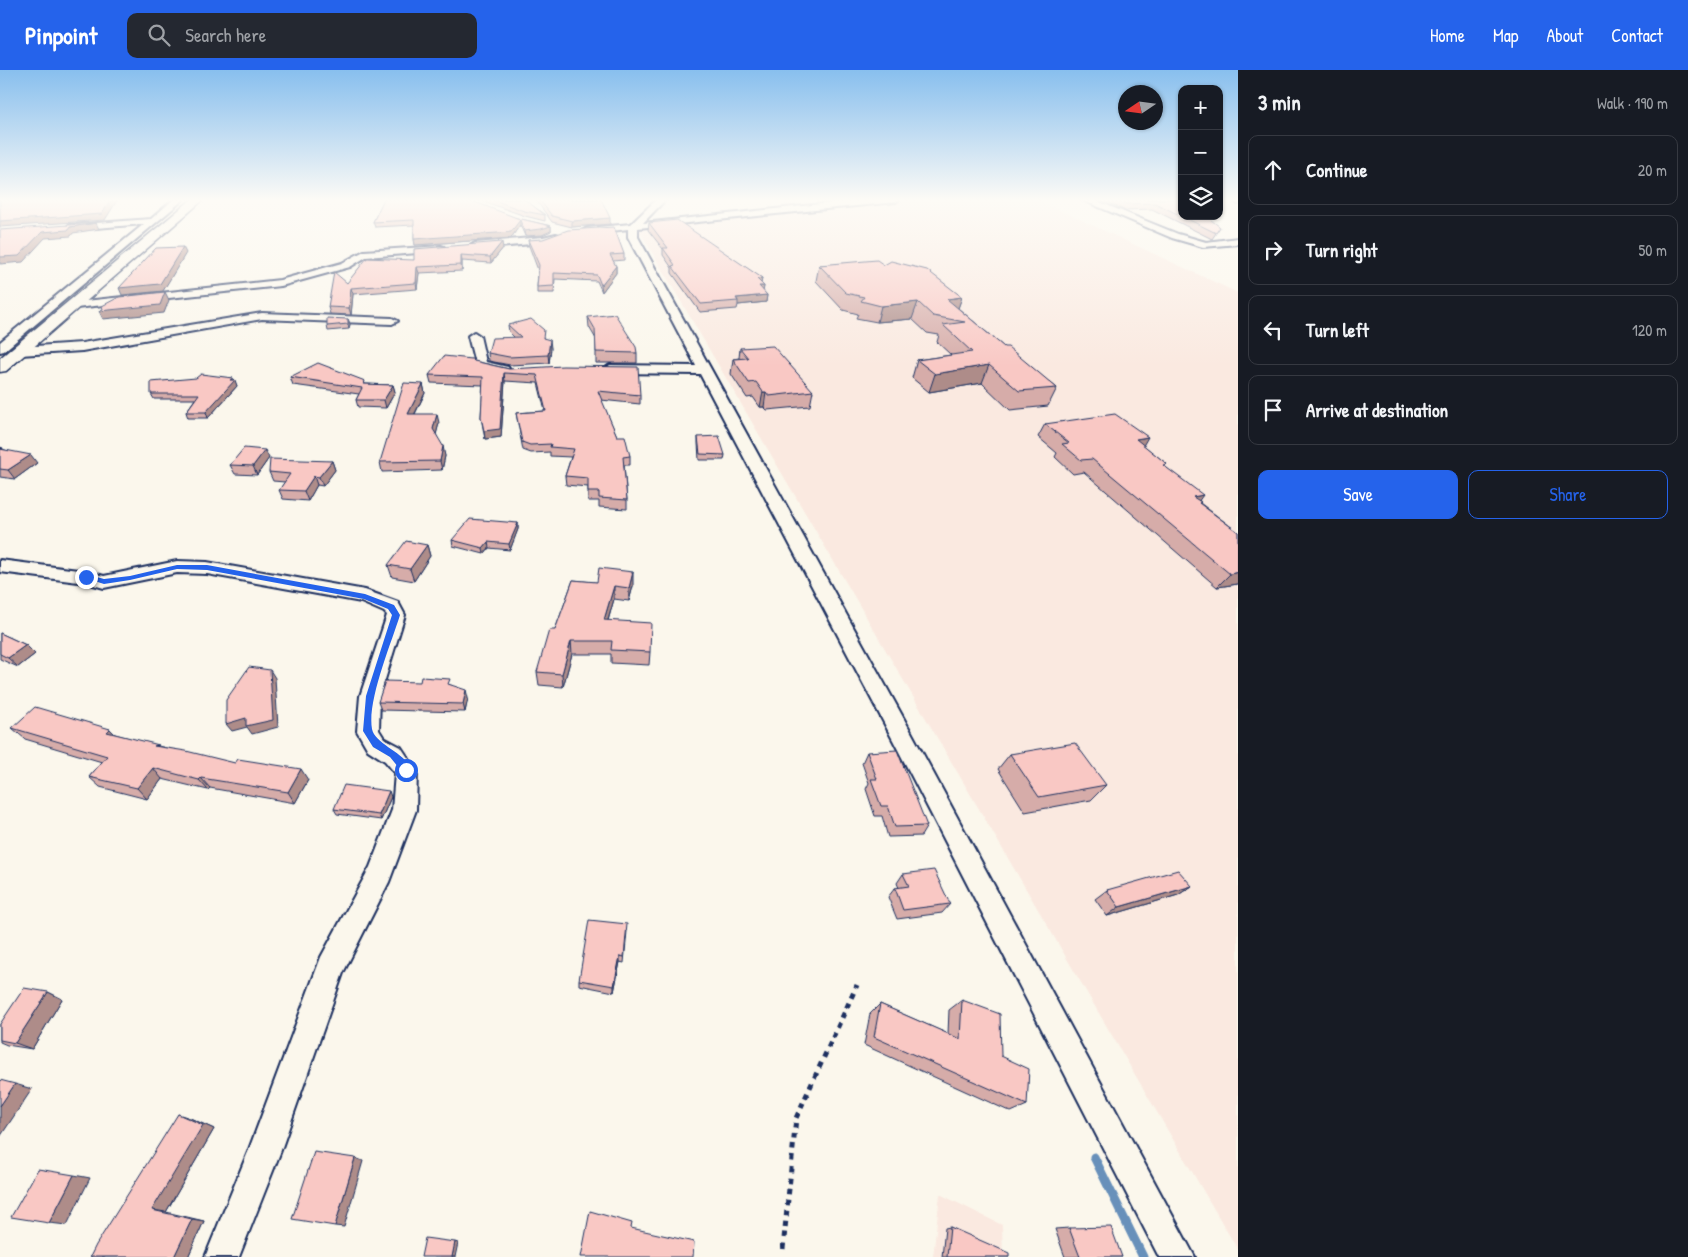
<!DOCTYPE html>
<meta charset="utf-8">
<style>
:root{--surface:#171b24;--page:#242831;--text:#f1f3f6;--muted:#9ea1a6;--line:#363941;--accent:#2563eb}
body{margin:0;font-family:"Patrick Hand",sans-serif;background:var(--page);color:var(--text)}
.controls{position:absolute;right:15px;top:15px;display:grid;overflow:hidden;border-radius:10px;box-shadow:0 1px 4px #0004}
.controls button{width:45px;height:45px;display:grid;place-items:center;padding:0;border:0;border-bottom:1px solid var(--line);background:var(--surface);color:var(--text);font:25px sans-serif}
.compass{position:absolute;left:1118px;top:15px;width:45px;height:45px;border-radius:50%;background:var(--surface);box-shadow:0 1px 4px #0004;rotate:257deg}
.stop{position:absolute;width:15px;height:15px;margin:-11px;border:4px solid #2563eb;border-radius:50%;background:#fff}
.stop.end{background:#2563eb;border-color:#fff;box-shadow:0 1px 5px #0008}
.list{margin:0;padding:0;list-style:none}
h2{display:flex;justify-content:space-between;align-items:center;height:65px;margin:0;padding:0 20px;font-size:21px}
h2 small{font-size:16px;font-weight:400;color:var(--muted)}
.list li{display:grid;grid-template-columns:32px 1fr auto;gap:15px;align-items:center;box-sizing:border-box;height:70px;margin:0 10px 10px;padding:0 10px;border:1px solid var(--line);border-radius:10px}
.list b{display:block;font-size:19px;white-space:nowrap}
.list em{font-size:16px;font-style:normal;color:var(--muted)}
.actions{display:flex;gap:10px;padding:15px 20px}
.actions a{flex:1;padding:11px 0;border:1px solid var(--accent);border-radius:10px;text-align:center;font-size:18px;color:var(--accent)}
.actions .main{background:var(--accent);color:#fff}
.icon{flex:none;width:28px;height:28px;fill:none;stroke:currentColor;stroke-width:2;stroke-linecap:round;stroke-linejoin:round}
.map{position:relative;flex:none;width:1238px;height:1187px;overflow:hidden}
header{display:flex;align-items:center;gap:30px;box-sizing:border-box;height:70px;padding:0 25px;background:var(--accent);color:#fff}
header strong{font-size:24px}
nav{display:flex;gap:28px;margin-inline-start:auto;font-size:18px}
.search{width:350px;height:45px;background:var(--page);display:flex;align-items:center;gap:12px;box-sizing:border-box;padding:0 18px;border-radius:10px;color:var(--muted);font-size:19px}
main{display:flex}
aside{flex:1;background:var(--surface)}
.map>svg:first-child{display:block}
</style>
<header>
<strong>Pinpoint</strong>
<div class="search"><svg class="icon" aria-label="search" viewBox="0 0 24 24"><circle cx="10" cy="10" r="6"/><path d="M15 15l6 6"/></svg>Search here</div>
<nav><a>Home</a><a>Map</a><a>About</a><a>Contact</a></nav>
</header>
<main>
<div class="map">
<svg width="1238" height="1187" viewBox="0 0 1238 1187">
<rect width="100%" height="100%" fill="#fbf7ec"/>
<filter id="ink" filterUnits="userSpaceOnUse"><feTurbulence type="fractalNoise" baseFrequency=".02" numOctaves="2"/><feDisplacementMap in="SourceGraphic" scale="10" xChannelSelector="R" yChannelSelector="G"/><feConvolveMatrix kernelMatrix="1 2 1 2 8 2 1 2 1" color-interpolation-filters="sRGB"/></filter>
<g filter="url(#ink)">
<!-- built -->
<path fill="#fae9e0" d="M925,129H1036L1238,223V1180L639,160Z
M940,1124L1002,1155L1003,1187H933Z"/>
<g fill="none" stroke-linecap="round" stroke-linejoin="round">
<!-- stream -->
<path stroke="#6790ba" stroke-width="9" d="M1094,1087L1143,1187"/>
<!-- minor casing -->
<g stroke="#1b2f5e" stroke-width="4">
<path id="minor" d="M174,129H184L4,281L0,282V272L144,154L72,160L67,157L69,155L151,149Z
M657,129H666L643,153L868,129H900L896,132L638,158V167L909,658L1195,1187H1159L893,670L700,304L610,303L604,299L610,295L696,296L628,167V159L587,164L582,161L587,158L631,154Z
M1080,129H1092L1178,164L1206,172L1238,168V174L1203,177L1172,168Z
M1230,129H1238V134Z
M556,164L559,165V169L543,173L475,179L470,176L475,173L543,167Z
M441,176L444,177V181L366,187L350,197L281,216L76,238L70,235L76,232L280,210L342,193L364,181Z
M262,243L392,248L398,251L392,254L262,249L82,281L20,285L14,281L20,277L82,273Z
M474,262L480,266L486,292L508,297L510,300L508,303L504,304L476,297L468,266Z
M0,490L86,501L104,506L177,491L207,492L365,520L398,532L405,545L380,626L379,660L384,668L401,677L417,701L416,740L389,812L343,903L280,1083L239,1187H205L248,1082L321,887L370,797L392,740L395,703L385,691L368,680L357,661L360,626L387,545L384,542L361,532L207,504L177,503L104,518L86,513L0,502Z"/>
</g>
<!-- trunk casing -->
<g stroke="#1b2f5e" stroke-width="3">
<path id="trunk" d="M192,129H204L6,301L0,302V288Z"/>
</g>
<!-- path -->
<path stroke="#1b2f5e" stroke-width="5" stroke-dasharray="5.5 5.5" stroke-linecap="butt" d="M783,1179L796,1048L857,915"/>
<!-- minor -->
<use href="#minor" fill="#fbf7ec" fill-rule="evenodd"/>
<!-- trunk -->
<use href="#trunk" fill="#fbf7ec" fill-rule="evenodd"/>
</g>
<!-- wall -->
<path fill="#d6aca9" stroke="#1b2f5e" d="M384,129L517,148L551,156V161L542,165L525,166L520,155L511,168L415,175L414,169V155L375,157L373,152Z
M477,129H524L545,145V151L525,146Z
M535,129H601L610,154L572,157L552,152Z
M1101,129H1182L1220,157L1212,169L1152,139L1124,140Z
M649,153L762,208L761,213L764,216L763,221L767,225L766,232L738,235L737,239L700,242L672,203V198L663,185V179L648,160Z
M528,170L624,184V190L613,191L616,196V203L602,222L597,211L555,209L554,223H537V217L538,200L529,176Z
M503,178L491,193L462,191V201L419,203L417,219L353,224L351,245L330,244L328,237L347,213L414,190Z
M819,195H884L962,227L958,238L1004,277L1057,318L1048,336L1010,340L982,313L929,322L912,308L917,290L951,285L937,272L939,265L927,263L912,249L877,252L856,248L858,244L843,240L816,211Z
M588,247L637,283V293H596V269L589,257Z
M348,249L350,254L349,259L328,261L327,256Z
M508,255L544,268L551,278L549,293L510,295L489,291L488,283L514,267L509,262Z
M740,278L813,321L810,336L767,340L764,337H760L753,327L747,328L731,304L733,289L739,288Z
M474,291L509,299L640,325V334L601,330L617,366L630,386V395H624L627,430V439L599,437V431H588V417L566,415L565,406L571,387L550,386V382L531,383L523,380L516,343L545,341L538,313L505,311L501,367L485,369L481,347L483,315L431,313L429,305Z
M290,307L366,314L393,315L395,322L386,338L358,337L356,330L359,324L293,315Z
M234,310L237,316L208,348H188L186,342L195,329H154L151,324Z
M423,314L425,323L415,344L439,353L436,364L445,386L442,400L382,402L380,392Z
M1045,354L1143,375L1167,394L1165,396L1201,432L1200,433L1238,462V514L1217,517L1084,402L1073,404L1055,387L1057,383L1038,367Z
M698,367L725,385L724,390H699L698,373Z
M0,377L5,380L37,393L15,409L0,407Z
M269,388L257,405L235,404L230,395Z
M332,391L335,400L323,416L317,415L308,431L283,429L279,420L285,412L273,411L269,402Z
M518,453V459L510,480L489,478L484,484L453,476L452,470Z
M427,475L430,486L414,511L392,507L388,495Z
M573,510L633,516L629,531L614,529L608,551L650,582L649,595L611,593V584H572L563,617L539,615L537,602L555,560Z
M0,563L26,575L35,584L18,597L0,589Z
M451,615L468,628L465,642L381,640L378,632Z
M12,658L110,659L115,664L162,677L308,710L295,733L210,718L208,720L162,709L147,729L100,717L89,707L102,692L25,669Z
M867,682L927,756L921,766L888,767L882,746H875L866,719L869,713L862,693Z
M1010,684L1106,715L1091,730L1025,742L998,699Z
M391,727L381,750L337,744L334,739Z
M903,804L950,834L942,843L897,849L888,827L895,818H899L897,813Z
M1192,816L1178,825L1107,846L1095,829L1107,820Z
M627,861L624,893L620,892L614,922L579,915V910Z
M48,922L62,929L32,979L7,975L0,972V954Z
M962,930L1001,986L1027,1035L1011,1042L864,975L870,944L880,934L948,964L949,940Z
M190,1048L214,1059L166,1142L204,1151L188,1187H90Z
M950,1157L1009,1187H942L945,1158Z
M1069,1158L1122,1187H1065L1055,1159Z"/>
<!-- shaded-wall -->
<path fill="#ae8c89" stroke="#1b2f5e" d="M111,129H118L105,150L0,157V151Z
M610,148V154L572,157V151Z
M520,150V155L511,168L415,175L414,169Z
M96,153L99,159L73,163L71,166L45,168L23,192L0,194V187L42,162L70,157Z
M551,156V161L542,165L525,166L524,161Z
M502,172L503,178L491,193L490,187Z
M183,177L186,183L163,221L122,225L119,218Z
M461,185L462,191V201L461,195Z
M616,196V203L602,222L601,215Z
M417,197L419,203L417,219L416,213Z
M762,208L761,215L757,209Z
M759,216H764L763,223Z
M351,218L353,224L351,245L349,238Z
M165,222L169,230L164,243L103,249L99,241Z
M767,225L766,232L738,235V231L736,228Z
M962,227L956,244L947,229Z
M918,232L912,249L877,252L881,236Z
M348,249L350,254L349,259L348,254Z
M550,270L551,278L549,293L548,285Z
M989,295L982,313L929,322L935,304Z
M504,303L505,311L501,367L485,369L484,361Z
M233,308L234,311L235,310L237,316L208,348L206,342Z
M423,314L425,323L410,353L408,344Z
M393,315L395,322L386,338L384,330Z
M763,322H766L764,337H760Z
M437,344L439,353L435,369L433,359Z
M1148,367L1140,381L1136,369Z
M443,376L445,386L442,400L440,391Z
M265,380L269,388L257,405L253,396Z
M31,385L37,393L15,409L8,400Z
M332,391L335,400L323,416L319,407Z
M314,406L317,415L308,431L304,421Z
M1203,425L1193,439V427Z
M518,453V459L510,480L509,474Z
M488,472L489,478L484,484L483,478Z
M427,475L430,486L414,511L410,499Z
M633,502V516L629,531V518Z
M1238,502V514L1217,517L1230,504Z
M614,516V529L604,564V550Z
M571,571L572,584L563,617L562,604Z
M26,575L35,584L18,597L8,588Z
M270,600L275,608L278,657L252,664L247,657L232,661L226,654Z
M466,620L468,628L465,642L463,634Z
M110,659L120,670L107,662Z
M153,698L162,709L147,729L137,718Z
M301,699L308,710L295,733L288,722Z
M201,708L210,718L208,720L199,710Z
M389,721L391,727L381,750L379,745Z
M1192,816L1178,825L1107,846L1119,837Z
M620,886V892L614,922V916Z
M48,922L62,929L32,979L15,973Z
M15,1014L32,1019L0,1067V1036Z
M178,1044L190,1048L214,1059L166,1142L152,1140Z
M355,1088L363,1091L344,1157L335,1156Z
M74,1105L90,1108L67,1155L49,1153Z
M192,1149L204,1151L188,1187H174Z
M455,1172L458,1173L455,1187H452Z"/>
<!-- building -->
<path fill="#f9c8c4" stroke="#1b2f5e" d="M0,129H77L78,130L111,129L102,144L0,151Z
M384,129H467L517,148L551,156L541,159L524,161L520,150L511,162L414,169V150L373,152Z
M491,129H524L545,145L524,141Z
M539,129H601L610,148L572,151L552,146Z
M1116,129H1182V146H1206L1220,157L1216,163L1155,133L1127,134Z
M677,150L762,208L757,209L764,216H759L767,225L736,228L738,231L701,234L672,196L675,195L663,178H668L649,153Z
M96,153L70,157L68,160L42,162L19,186L0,187V160Z
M614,157L624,184L610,185L616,196L601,215L597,205L554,203V216L537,217L539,195L528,170L543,169L568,160Z
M502,172L490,187L461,185V195L417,197L416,213L351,218L349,238L328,237L334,202L347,213L367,188L414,190V179Z
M183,177L160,214L119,218L156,178Z
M877,190L884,195L891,191L927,200L962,227L947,229L1004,277H1008L1057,318L1019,321L989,295L935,304L917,290L972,282L943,255L965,252L933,246L918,232L881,236L861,231L864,227L846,223L819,195Z
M165,222L160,235L99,241L103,239L102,236L119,227Z
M615,244L636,277L637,283L596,282L595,259L588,247Z
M327,248L348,249V254L327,256Z
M531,249L544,260L543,268L550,270L548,285L509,287L488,283L492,268L521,267L508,255Z
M773,276L813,321L769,326L766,322H763L756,312L749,313L733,289L748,288L740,278Z
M444,286L472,289L474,291L509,299L563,296L638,297L640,325L598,321L617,366H625L630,386L623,387L627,430L599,428V422H588V408L565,406L574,379L550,377L551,374L530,375L522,372L516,343L546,341L537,305L504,303L500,359L484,361L481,347L483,307L429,305Z
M318,293L365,311L364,314L393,315L384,330H356L362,318L290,307Z
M201,304L233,308L230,310H235L206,342H186L199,324H151V312L196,308Z
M404,313L423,314L408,344H437L433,359L443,376L440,391L380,392Z
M1115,344L1148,367L1136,369L1167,394L1163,395L1203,425L1193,427L1201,432L1199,433L1238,462V502L1230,504L1092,389L1081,390L1062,374L1069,373L1045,354Z
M719,366L725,385L700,384L698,367Z
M0,377L3,378L0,379L31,385L8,400L0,399Z
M244,378L265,380L253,396L230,395Z
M270,389L332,391L319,407L314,406L304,421L279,420L290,404L269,402Z
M470,449L518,453L509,474L488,472L483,478L452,470Z
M406,471L427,475L410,499L388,495Z
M599,498L633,502L629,518L614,516L604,550L651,553L650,582L611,580L612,571H571L562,604L537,602L549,560H555L573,510L597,512Z
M0,563L26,575L8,588L0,584Z
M249,597L270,600L273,650L246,656V648L226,654V630Z
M421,607L450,609L448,614L466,620L463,634L378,632L385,611L420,612Z
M35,637L110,659L107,662L159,675L154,676L186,681L235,693L238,689L301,699L288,722L201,708L199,710L153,698L137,718L89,707L107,686L12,658Z
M1075,673L1106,715L1039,727L1010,684Z
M897,680L927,756L895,757L888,736H881L871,709H877L867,682Z
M344,715L389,721L379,745L334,739Z
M934,800L950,834L903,840L895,818L909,816L903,804Z
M1178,800L1192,816L1119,837L1107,820Z
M589,850L627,854L624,887L620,886L614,916L579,910Z
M24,918L48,922L15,973L0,970V954Z
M962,930L1000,944L1001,986L1029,999L1027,1035L874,967L880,934L960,969Z
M0,1010L15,1014L0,1036Z
M178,1044L203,1055L152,1140L192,1149L174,1187H90L96,1175Z
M314,1082L355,1088L335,1156L292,1149Z
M38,1099L74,1105L49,1153L11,1147Z
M590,1141L632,1153L631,1158L694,1172L693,1187H581Z
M950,1157L1009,1183V1187H947Z
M1111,1157L1122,1187H1080L1069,1158Z
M425,1168L455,1172L452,1187H421Z"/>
</g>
<!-- sky -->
<linearGradient id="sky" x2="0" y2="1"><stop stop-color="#88bfee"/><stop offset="0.44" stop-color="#fdfbf6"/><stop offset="1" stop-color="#fdfbf6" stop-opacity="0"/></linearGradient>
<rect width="1238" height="296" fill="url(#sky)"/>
<!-- route -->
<path fill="#2563eb" d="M177,495H207L365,524L394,535L400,545C391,574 367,631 372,659C375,676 415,686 409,703H403L390,687L373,677L363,661L366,626L392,545L388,539L364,529L207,500L177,499L130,510L104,514L82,507L86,504L104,509L130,506Z"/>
</svg>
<div class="controls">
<button>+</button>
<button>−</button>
<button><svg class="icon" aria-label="layers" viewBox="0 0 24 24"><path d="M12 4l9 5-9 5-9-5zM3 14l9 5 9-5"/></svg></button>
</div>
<svg class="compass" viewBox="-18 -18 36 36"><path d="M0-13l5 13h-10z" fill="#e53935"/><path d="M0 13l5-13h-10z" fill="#9ea1a6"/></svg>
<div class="stop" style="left:406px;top:700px"></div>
<div class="stop end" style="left:86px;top:507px"></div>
</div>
<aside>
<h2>3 min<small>Walk · 190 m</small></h2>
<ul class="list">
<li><svg class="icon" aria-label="ahead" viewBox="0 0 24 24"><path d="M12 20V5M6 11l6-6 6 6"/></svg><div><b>Continue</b></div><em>20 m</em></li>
<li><svg class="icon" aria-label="right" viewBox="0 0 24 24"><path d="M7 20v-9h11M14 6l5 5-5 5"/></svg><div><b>Turn right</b></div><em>50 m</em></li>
<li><svg class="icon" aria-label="left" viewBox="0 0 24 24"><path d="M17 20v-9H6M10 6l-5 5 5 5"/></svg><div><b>Turn left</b></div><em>120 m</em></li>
<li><svg class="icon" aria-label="arrive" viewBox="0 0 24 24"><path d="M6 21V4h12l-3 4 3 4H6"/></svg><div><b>Arrive at destination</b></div></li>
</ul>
<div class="actions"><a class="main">Save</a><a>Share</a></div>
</aside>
</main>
